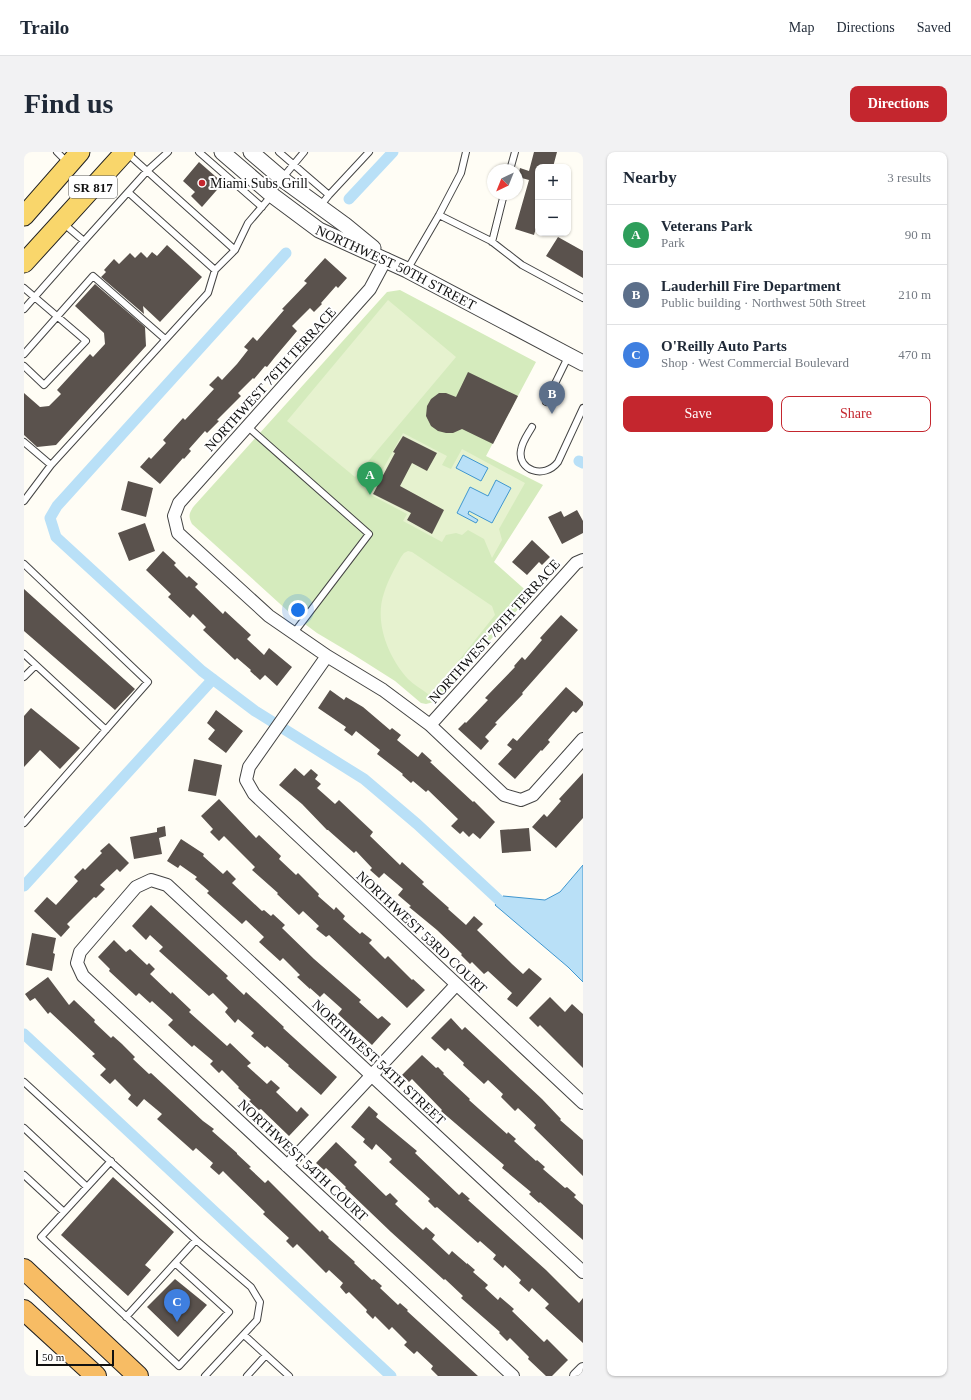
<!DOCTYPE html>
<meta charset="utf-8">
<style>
:root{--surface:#fff;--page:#f2f2f3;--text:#1f2937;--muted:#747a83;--line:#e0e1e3;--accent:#c4262e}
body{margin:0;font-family:"Times New Roman",serif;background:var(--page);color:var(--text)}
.controls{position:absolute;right:12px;top:12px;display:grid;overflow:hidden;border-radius:8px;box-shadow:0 1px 3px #0004}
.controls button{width:36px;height:36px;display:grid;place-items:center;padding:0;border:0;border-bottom:1px solid var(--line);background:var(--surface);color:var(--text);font:20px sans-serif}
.compass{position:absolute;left:463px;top:12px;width:36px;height:36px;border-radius:50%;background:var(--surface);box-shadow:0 1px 3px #0004;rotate:223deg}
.scale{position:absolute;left:12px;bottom:10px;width:78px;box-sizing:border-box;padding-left:4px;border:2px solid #111;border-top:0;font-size:11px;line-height:14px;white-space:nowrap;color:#111;-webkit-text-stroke:3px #fff;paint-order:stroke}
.you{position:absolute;left:274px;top:458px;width:14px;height:14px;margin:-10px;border:3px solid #fff;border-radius:50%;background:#1a73e8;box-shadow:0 0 0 6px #1a73e833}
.badge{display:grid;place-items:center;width:26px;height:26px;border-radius:50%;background:var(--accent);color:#fff;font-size:13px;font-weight:700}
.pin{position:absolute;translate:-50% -33px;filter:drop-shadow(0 1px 2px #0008)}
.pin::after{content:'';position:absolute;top:21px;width:14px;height:12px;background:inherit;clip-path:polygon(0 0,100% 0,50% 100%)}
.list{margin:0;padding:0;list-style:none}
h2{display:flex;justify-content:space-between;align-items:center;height:52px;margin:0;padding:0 16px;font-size:17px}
h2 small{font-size:13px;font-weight:400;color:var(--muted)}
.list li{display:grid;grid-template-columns:26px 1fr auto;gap:12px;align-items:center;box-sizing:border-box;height:60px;padding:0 16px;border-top:1px solid var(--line)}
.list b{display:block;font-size:15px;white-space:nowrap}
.list p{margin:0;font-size:13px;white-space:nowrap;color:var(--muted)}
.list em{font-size:13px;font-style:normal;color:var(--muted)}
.actions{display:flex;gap:8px;padding:12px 16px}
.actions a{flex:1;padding:9px 0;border:1px solid var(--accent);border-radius:8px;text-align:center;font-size:14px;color:var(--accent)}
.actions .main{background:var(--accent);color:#fff}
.map{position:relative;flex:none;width:559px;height:1224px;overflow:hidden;border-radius:8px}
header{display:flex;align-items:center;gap:24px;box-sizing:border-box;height:56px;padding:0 20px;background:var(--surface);border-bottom:1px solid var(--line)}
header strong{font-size:19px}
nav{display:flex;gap:22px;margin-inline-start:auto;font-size:14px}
.intro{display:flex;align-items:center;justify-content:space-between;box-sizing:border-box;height:96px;padding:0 24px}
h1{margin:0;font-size:28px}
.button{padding:10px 18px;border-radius:8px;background:var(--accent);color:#fff;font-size:14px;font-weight:700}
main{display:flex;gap:24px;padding:0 24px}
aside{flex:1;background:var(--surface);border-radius:8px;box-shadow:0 1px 3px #0004}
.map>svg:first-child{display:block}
</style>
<header>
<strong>Trailo</strong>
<nav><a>Map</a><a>Directions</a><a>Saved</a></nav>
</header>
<div class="intro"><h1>Find us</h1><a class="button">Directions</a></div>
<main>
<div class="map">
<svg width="559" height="1224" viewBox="0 0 559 1224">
<rect width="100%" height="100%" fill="#fffdf5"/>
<!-- green -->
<path fill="#d5ebbd" d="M376,138L512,210L462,304L519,333L470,410L507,443L410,550L402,552L397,551L371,529L330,503L293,481L266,461L168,372C164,364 165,361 170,354L363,140Z"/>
<!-- pitch -->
<path fill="#e6f2cf" d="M364,148L432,205L331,325L263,269Z
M379,281L423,304L418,313L427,317L438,297L501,331L475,377L478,388L468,406L460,387L444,378L438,383L432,381L422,383L418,390L379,369L383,362L345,342Z
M384,399L388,400L468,454L471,463L408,542H404C398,537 390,533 384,527C364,505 350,470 360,441C364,428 371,416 377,405L380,401Z"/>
<!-- water -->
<path fill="#b9e0f7" stroke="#3f96cf" d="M439,303L464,316L457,329L432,316Z
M472,328L487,336L468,371L445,359L444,362L454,368L452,371L433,361L446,335L464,344Z
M559,713V830L544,815L471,753L479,744L521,748L536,740Z"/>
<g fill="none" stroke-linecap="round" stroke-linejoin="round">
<!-- canal -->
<path stroke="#b9e0f7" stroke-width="11" d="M325,47L369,0
M262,101L33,354L26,366L32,385L178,519L231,559L340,627L393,672L475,748
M555,309L559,311
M0,734L189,527
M0,882L367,1224"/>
</g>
<!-- building -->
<path fill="#5a524d" d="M510,0H533L529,15H514V69L510,83L491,77L505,28L494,25L496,16L505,19Z
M175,10L199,31L178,55L167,44L171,40L159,29Z
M534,85L559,99V126L522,104Z
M143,93L178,125L136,170L119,154L120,162L77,125L82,120L80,118L90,107L95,112L106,101L111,106L117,100L123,106L128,100L133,104Z
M301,106L323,126L314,136L312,134L297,151L298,152L290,160L286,156L268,174L273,179L251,205L243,215L241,214L230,227L229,226L214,241L217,244L193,268L195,269L183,281L181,279L165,297L167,299L160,307L159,306L136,332L116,315L125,305L127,307L142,291L139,288L159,266L161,268L190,237L185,233L194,224L198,228L213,212L224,198L220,195L229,185L233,189L260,158L258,157L283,131L280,129Z
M71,132L121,175L122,194L32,293L13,295L0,283V241L16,255L25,254L37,242L33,238L66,202L69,205L81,192L80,181L51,154Z
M444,220L494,244L469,292L438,277L429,281H422L414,279L407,274L402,264L403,254L407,247L415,241H422L432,245Z
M379,284L413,301L403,319L388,311L376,334L420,358L408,382L383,368L387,361L349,342L371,301L369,300Z
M104,329L129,336L122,365L97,358Z
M553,358L559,369V381L538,392L524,365L537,359L540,365Z
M121,371L131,399L105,409L94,381Z
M508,388L526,405L518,413L515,410L503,423L488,410Z
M139,399L152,411L150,413L163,426L165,424L174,432L171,435L199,462L201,459L227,483L223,487L240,503L245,496L268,515L253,534L241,523L236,528L226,519L227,518L213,506L211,508L179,478L182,475L169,462L166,466L144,445L147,442L122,418Z
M0,437L111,537L91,558L0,479Z
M537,463L554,478L498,541L499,542L471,571L473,572L461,585L465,589L457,598L434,577L441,570L442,571L464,548L461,546L491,515L490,514L498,505L501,508L518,488L516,486Z
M542,535L559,550V553L552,561L549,559L524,588L526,590L518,599L517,598L491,627L474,612L488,597L483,593L489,586L493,589Z
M306,538L320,548L322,545L339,555L366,578L368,576L377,583L373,588L394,605L398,600L408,609L406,610L449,650L450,649L471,670L456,687L449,681L445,685L439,679L436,682L427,674L434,667L404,638L402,640L389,629L387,631L378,623L379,622L353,602L356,598L332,579L328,584L320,578L322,575L294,556Z
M7,556L56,596L36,617L16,598L0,615V564Z
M192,558L219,579L202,601L184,587L191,578L183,571Z
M170,607L198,613L192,644L164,639Z
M271,616L280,624L287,617L294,623L291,627L297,632L293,636L311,652L315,648L349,680L346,684L376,713L378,710L400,730L398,732L425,756L424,757L442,773L450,764L459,772L453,778L488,812L499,822L505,816L518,827L493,855L483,847L488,841L464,819L460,822L448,810L446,812L437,803L438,802L413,778L385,755L387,754L374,743L379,737L360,721L355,726L346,718L348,716L332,699L330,701L304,678H303L278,652L255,633Z
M559,621V666L532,696L508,675L520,662L523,665L537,649L535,647Z
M195,647L232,686L235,683L257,704L255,707L272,723L274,721L295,742L294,744L310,758L312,755L321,764L319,767L336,782L338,780L348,788L345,791L361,807L364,804L388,828L389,827L401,838L383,856L305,783L302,785L292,777L295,774L279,759L275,763L253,742L254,741L228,718L231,715L200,684L195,689L186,680L189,677L177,664Z
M141,674L142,684L135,686L138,702L110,707L106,685L133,680V676Z
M505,676L507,699L478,701L476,678Z
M157,687L180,702L179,704L199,722L203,718L212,727L208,731L238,759L240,758L247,764L249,762L261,773L258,776L290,807L337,848L335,850L354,867L358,864L367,872L348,893L314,862L318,857L300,841L296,845L286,836V837L273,825L276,823L259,806L256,809L235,790L240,785L222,768L218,772L183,741L185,739L171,727L173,725L156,713L154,716L143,709Z
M85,691L105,711L96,720L93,717L76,733L81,737L72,746L70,745L43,772L46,775L37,785L10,759L23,745L32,753L54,729L50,725L59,716L61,718L78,701L76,699Z
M127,753L204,824L202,826L220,843L222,840L260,875L259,876L313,925L297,943L264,914L265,913L243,894L241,896L227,884L230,881L214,867L211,871L201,860L204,856L189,841L185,844L135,799L139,795L126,783L122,788L108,774Z
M8,781L32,786L29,801L31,802L28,819L2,813Z
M90,788L102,800L106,797L123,813L125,811L131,817L126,822L147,842L148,840L167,858L165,860L203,894L206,891L227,911L223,914L243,932L247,928L256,936L252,940L273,960L277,955L285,963L265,984L237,957L235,958L225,949L227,948L214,936L215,935L198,918L195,921L186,912L189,909L170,893L168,895L144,873L149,868L128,849L126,851L115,841L112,844L85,819L86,817L74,805Z
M24,825L45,853L50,848L71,868L70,870L87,886L89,884L98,892L111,905L109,907L125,922L127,921L179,969L190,977L188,979L213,1001V1002L227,1015L225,1016L241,1031L244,1028L296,1080L298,1078L305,1085L304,1086L331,1110L330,1111L348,1128L350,1127L358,1134L356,1136L374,1153L376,1151L384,1158L383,1159L454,1224H414L407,1217L409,1214L393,1199L390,1202L380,1193L383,1190L368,1175L365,1178L351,1164L349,1167L342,1160L343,1158L325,1140L322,1142L316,1135L319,1131L305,1118L302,1121L273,1092L269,1096L262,1089L265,1086L239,1062L241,1060L210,1030L199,1019L195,1023L186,1015L189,1011L172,996L169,999L133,967L138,962L120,947L113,955L104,947L107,943L91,927L86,932L76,923L82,917L68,904L71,902L26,860L24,862L11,846L6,849L1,842Z
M526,845L541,860L548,852L559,862V916L516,873L514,875L505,866Z
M427,866L438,878L441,875L518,947L537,967L536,968L559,988V1024L510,976L512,973L494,956L491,959L477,945L479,942L464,928L460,932L439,913L440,911L424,896L421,899L407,886Z
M398,903L412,916L414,915L420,921L419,922L446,947L445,948L483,982L484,980L492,987L490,989L512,1009L513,1008L521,1015L519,1017L541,1036L543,1035L552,1043L550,1045L559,1053V1088L516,1050L515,1051L505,1042L507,1040L478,1016L480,1013L417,959L418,958L388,927L385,930L378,923Z
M345,954L354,962L352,965L393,999L391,1001L435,1043L438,1040L446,1047L444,1048L522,1118L555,1151L559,1146V1191L521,1156L525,1152L508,1136L505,1140L495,1131L497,1128L481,1113L479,1116L469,1107L472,1103L456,1089L454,1091L413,1055L411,1056L404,1049L406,1047L365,1010L368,1007L352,992L348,998L339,990L341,987L327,975Z
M312,990L333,1010L330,1013L362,1044L366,1041L374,1049L371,1052L388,1068L399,1078L402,1075L411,1083L408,1087L425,1103L428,1099L443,1112V1111L451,1118L449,1120L464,1133L461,1136L474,1148L476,1145L490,1157L488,1159L520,1190L523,1187L544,1208L528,1224H522L504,1207L505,1205L486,1186L483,1189L475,1181L476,1180L437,1146L439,1144L421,1127L420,1128L367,1080L321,1036L322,1035L302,1016L300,1018L292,1011Z
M89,1025L150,1080L121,1113L127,1118L104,1144L37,1083Z
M151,1127L183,1153L154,1185L123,1155Z"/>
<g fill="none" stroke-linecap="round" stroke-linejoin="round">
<!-- service casing -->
<g stroke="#444" stroke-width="8">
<path id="service" d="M33,0L44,11
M175,0L238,55
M255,0L305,43L296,54
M103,1L211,98L224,71L248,43
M486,18L491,0
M246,41L280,0
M305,43L345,0
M415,63L467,89L498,113L559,146
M60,89L123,19L144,0
M468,90L480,42
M191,118L211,98
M383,118L415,63L437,21L442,0
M0,136L62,189L20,233L0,214
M0,157L60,89L40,72
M0,202L69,124L141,187
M522,250L545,203
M224,275L345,382L269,482
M508,275C504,282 498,290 497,298C493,318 520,328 534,310L559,256
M0,290L27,313
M0,349L27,313L184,141L191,118L104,40
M0,412L124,530L0,671
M0,502L82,578
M0,525L12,513
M0,930L172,1088L227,1135L236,1150L233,1168L181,1224
M0,976L63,1035
M87,1009L17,1085L155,1214L205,1160L151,1111
M0,1023L40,1060
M102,1165L172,1088
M220,1183L265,1224
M223,1224L242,1203"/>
</g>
<!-- minor casing -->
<g stroke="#444" stroke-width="14">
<path id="minor" d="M362,107L346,137L155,351L150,364L154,381L245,464L303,504L359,538L406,573L480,643L497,648L509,643L559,587
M303,504L225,615L222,628L230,642L559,951
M406,573L552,411L559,408
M263,1014L432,833
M489,1224L59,824L53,811L56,800L112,735L127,728L143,733L559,1120
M552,1224L559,1217"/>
</g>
<!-- tertiary casing -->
<g stroke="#444" stroke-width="17">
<g id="tertiary">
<path id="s1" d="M198,0L248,43L295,78L383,118L559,211"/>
<path d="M227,0L262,30L321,73L349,96"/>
</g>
</g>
<!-- primary casing -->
<g stroke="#222" stroke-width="21">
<path id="primary" d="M0,64L56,0
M0,111L101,0"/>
</g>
<!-- trunk casing -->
<g stroke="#222" stroke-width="22">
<path id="trunk" d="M0,1117L114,1224
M0,1158L72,1224"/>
</g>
<!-- service -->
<use href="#service" stroke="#fff" stroke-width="6"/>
<!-- minor -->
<use href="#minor" stroke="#fff" stroke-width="12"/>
<!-- tertiary -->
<use href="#tertiary" stroke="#fff" stroke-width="15"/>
<!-- primary -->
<use href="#primary" stroke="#f9d66b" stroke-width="19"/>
<!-- trunk -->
<use href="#trunk" stroke="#f7bc64" stroke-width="20"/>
</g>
<!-- markers -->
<circle fill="#c4262e" stroke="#fff" stroke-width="1.5" cx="178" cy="31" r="4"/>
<g text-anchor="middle" stroke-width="4" stroke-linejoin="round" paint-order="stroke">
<!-- shield labels -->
<rect fill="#fff" stroke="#585858" stroke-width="1" x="45" y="24" width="48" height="22" rx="3"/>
<g font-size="13" font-weight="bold" fill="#111">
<text x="69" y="40">SR 817</text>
</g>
<!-- poi labels -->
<g font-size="14" fill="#111" stroke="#fff" text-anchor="start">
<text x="186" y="36">Miami Subs Grill</text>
</g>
<!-- street labels -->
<g font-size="14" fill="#111" stroke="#fff">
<text dy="5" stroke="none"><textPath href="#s1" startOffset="210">NORTHWEST 50TH STREET</textPath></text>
<text transform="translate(246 227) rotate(-48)" y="5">NORTHWEST 76TH TERRACE</text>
<text transform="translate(470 479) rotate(-48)" y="5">NORTHWEST 78TH TERRACE</text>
<text transform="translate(398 780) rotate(43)" y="5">NORTHWEST 53RD COURT</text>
<text transform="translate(355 910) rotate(43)" y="5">NORTHWEST 54TH STREET</text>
<text transform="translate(279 1008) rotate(43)" y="5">NORTHWEST 54TH COURT</text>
</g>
</g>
</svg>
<div class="controls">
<button>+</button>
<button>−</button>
</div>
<svg class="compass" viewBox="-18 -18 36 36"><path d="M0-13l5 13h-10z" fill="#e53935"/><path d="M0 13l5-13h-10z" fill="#747a83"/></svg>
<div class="scale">50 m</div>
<div class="you"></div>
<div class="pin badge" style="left:346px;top:343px;background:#2e9e5b">A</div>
<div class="pin badge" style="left:528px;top:262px;background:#5c6f8a">B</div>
<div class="pin badge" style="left:153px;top:1170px;background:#3f7fe0">C</div>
</div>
<aside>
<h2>Nearby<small>3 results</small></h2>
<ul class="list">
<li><span class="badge" style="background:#2e9e5b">A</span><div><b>Veterans Park</b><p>Park</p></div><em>90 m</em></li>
<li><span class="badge" style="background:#5c6f8a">B</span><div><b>Lauderhill Fire Department</b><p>Public building · Northwest 50th Street</p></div><em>210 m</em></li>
<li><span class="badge" style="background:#3f7fe0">C</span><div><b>O'Reilly Auto Parts</b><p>Shop · West Commercial Boulevard</p></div><em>470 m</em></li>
</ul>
<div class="actions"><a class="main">Save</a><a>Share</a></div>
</aside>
</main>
